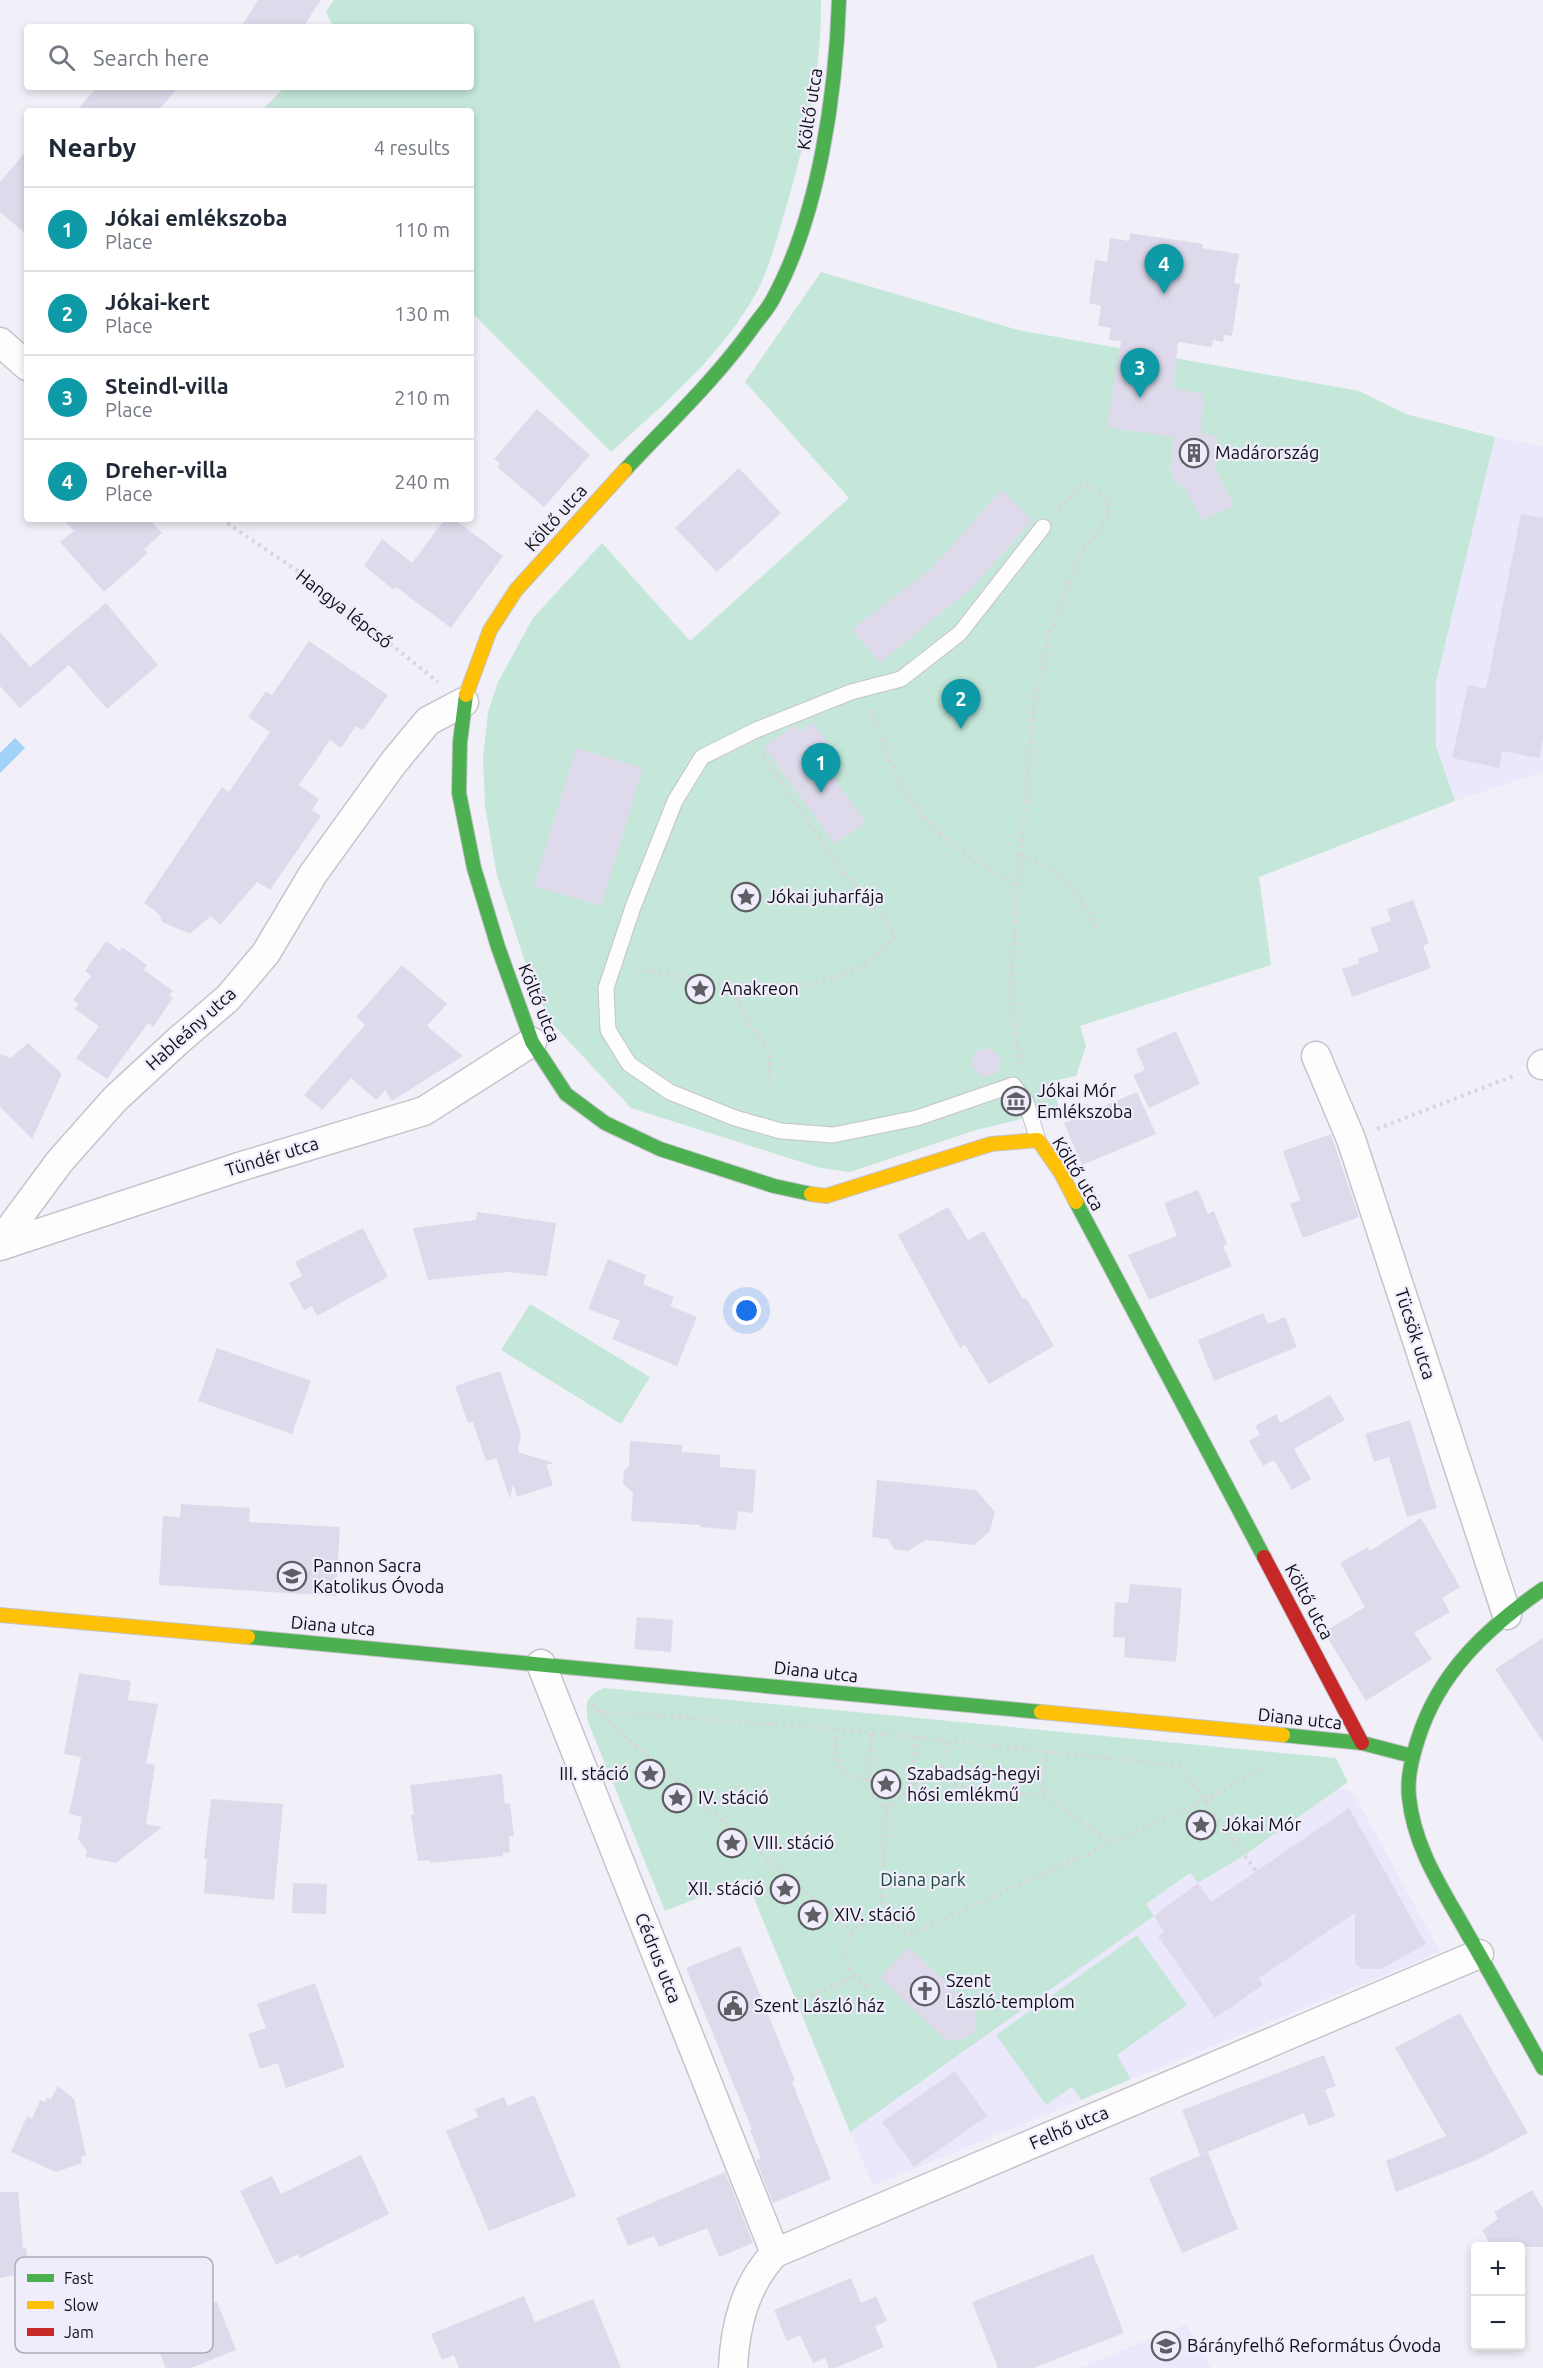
<!DOCTYPE html>
<meta charset="utf-8">
<style>
:root{--surface:#fff;--page:#f2f2f3;--text:#1f2937;--muted:#747a83;--line:#e0e1e3;--accent:#0b8043}
body{margin:0;font-family:Ubuntu,sans-serif;background:var(--page);color:var(--text)}
.controls{position:absolute;right:18px;bottom:18px;display:grid;overflow:hidden;border-radius:6px;box-shadow:0 3px 9px #0003}
.controls button{width:54px;height:54px;display:grid;place-items:center;padding:0;border:0;border-bottom:2px solid var(--line);background:var(--surface);color:var(--text);font:30px sans-serif}
.you{position:absolute;left:747px;top:1311px;width:21px;height:21px;margin:-15px;border:4px solid #fff;border-radius:50%;background:#1a73e8;box-shadow:0 0 0 9px #1a73e833}
.badge{display:grid;place-items:center;width:39px;height:39px;border-radius:50%;background:var(--accent);color:#fff;font-size:20px;font-weight:700}
.pin{position:absolute;translate:-50% -50px;filter:drop-shadow(0 2px 3px #0008)}
.pin::after{content:'';position:absolute;top:32px;width:21px;height:18px;background:inherit;clip-path:polygon(0 0,100% 0,50% 100%)}
.list{margin:0;padding:0;list-style:none}
h2{display:flex;justify-content:space-between;align-items:center;height:78px;margin:0;padding:0 24px;font-size:26px}
h2 small{font-size:20px;font-weight:400;color:var(--muted)}
.list li{display:grid;grid-template-columns:39px 1fr auto;gap:18px;align-items:center;box-sizing:border-box;height:84px;padding:0 24px;border-top:2px solid var(--line)}
.list b{display:block;font-size:22px;white-space:nowrap}
.list p{margin:0;font-size:20px;white-space:nowrap;color:var(--muted)}
.list em{font-size:20px;font-style:normal;color:var(--muted)}
.icon{flex:none;width:33px;height:33px;fill:none;stroke:currentColor;stroke-width:2;stroke-linecap:round;stroke-linejoin:round}
.map{position:relative;flex:none;width:1543px;height:2368px;overflow:hidden}
.search{position:absolute;background:var(--surface);box-shadow:0 3px 9px #0003;left:24px;top:24px;width:450px;height:66px;display:flex;align-items:center;gap:15px;box-sizing:border-box;padding:0 21px;border-radius:6px;color:var(--muted);font-size:22px}
.panel{position:absolute;background:var(--surface);box-shadow:0 3px 9px #0003;left:24px;top:108px;width:450px;height:414px;border-radius:6px}
.map>svg:first-child{display:block}
</style>
<div class="map">
<svg width="1543" height="2368" viewBox="0 0 1543 2368">
<rect width="100%" height="100%" fill="#f1f0f8"/>
<!-- built -->
<path fill="#ece8fb" d="M1495,437L1543,446V772L1455,801L1436,746V682Z
M1340,1788L1353,1792L1440,1952L873,2186L850,2132L1153,1916L1146,1904L1190,1873L1199,1883L1245,1855Z
M1186,2324L1211,2368H1080Z"/>
<!-- green -->
<path fill="#c5e7da" d="M334,0H821C822,76 804,147 783,218C776,242 767,274 755,295C720,357 663,405 611,452L471,312V111H269L265,107L285,87H471V27H333L326,12Z
M821,272L1018,330L1359,391L1406,414L1495,437L1436,682V746L1455,801L1259,877L1271,965L1080,1026L1086,1046L1076,1076L1053,1081L1059,1110L976,1130L850,1172L820,1168L631,1108L549,1020L528,971L497,876L485,806L483,759L488,712L498,682L533,618L602,543L690,641L849,498L745,382Z
M530,1304L650,1377L621,1424L501,1350Z
M604,1688L1336,1758L1348,1782L1245,1855L1198,1883L1190,1873L1146,1904L1154,1916L850,2132L746,1879L665,1911L588,1722C585,1702 585,1697 604,1688Z
M1137,1935L1187,2005L1117,2055L1131,2079L1081,2100L1072,2087L1046,2105L996,2035Z"/>
<!-- water -->
<path fill="#a1d2f7" d="M15,738L25,748L0,773V753Z"/>
<!-- building -->
<path fill="#dedaeb" d="M258,0H321L303,27H241Z
M97,87H179L158,111H76Z
M27,150V235L0,212V182Z
M1130,233L1203,244L1202,248L1239,254L1234,283L1240,284L1232,336L1224,335L1223,342L1213,340L1212,347L1178,342L1173,388L1204,394L1201,434L1218,436L1216,470L1234,506L1202,520L1183,485L1178,487L1170,470L1174,437L1107,427L1121,341L1109,340L1111,328L1098,326L1101,306L1089,303L1095,260L1107,262L1110,238L1129,241Z
M537,409L590,455L544,507L497,467L500,464L494,459Z
M739,468L781,513L717,572L675,528Z
M1002,489L1032,521L972,588L880,663L852,629L932,568Z
M1521,514L1543,518V740L1539,758L1502,751L1499,768L1452,758L1468,685L1486,689Z
M63,519H149L162,533L144,549L148,553L104,592L60,542L74,531Z
M445,519H454L503,556L451,628L396,587L394,590L364,566L382,539L412,563Z
M106,603L158,665L107,709L69,665L20,708L0,686V632L30,667Z
M309,641L388,695L363,730L356,726L341,748L330,740L299,785L319,799L312,810L321,816L270,890L257,882L220,925L211,916L190,934L162,922L159,914L144,903L222,787L229,792L270,732L248,717L266,691L272,695Z
M812,722L837,755L824,765L866,822L835,844L764,747L791,727L795,725L800,731Z
M576,748L643,768L601,906L534,886Z
M1413,900L1429,943L1423,946L1431,968L1352,997L1342,969L1359,963L1358,959L1379,951L1370,928L1391,921L1387,909Z
M106,941L120,951L122,947L147,965L144,970L173,991L169,995L173,998L153,1027L148,1023L107,1079L76,1058L99,1026L75,1009L79,1004L73,1000L91,976L85,971Z
M402,965L447,1004L427,1026L463,1056L392,1101L385,1090L376,1100L351,1078L322,1110L304,1095L365,1025L356,1017Z
M1176,1031L1200,1084L1149,1108L1133,1075L1145,1070L1136,1049Z
M28,1043L62,1074L32,1139L0,1107V1054L11,1058Z
M987,1048L997,1053L1001,1063L996,1073L985,1077L977,1073L971,1064L977,1051Z
M1137,1092L1156,1134L1082,1165L1064,1123Z
M1331,1134L1359,1217L1303,1238L1290,1204L1300,1200L1283,1151Z
M1198,1190L1208,1214L1214,1211L1227,1244L1223,1246L1232,1266L1149,1300L1128,1255L1177,1236L1164,1203Z
M948,1207L968,1240L984,1231L1023,1299L1026,1298L1054,1346L989,1384L965,1345L960,1348L898,1235Z
M477,1212L556,1223L547,1276L507,1272L428,1280L413,1228L476,1220Z
M363,1228L388,1277L317,1316L312,1306L304,1310L289,1283L302,1276L295,1262Z
M608,1259L646,1275L643,1284L674,1297L670,1306L697,1317L677,1366L612,1339L620,1321L588,1309Z
M1263,1313L1268,1324L1285,1317L1297,1347L1214,1381L1198,1340Z
M217,1348L311,1381L292,1434L198,1401Z
M500,1371L521,1434L518,1452L554,1463L546,1465L553,1485L517,1497L513,1484L510,1499L496,1458L486,1461L473,1422L468,1423L455,1386Z
M1330,1395L1345,1420L1294,1449L1311,1479L1292,1490L1274,1460L1263,1466L1249,1441L1260,1435L1255,1426L1276,1414L1280,1423Z
M1410,1420L1437,1508L1407,1517L1389,1457L1374,1462L1365,1434Z
M630,1441L682,1445V1452L720,1455V1467L756,1470L753,1513L738,1511L736,1530L700,1527V1525L631,1521L633,1493L623,1484L624,1471L629,1466Z
M877,1480L976,1490L995,1512L990,1531L974,1545L926,1540L908,1551L894,1549L888,1539L872,1537Z
M181,1504L250,1508L249,1522L340,1527L336,1596L159,1585L163,1516L180,1517Z
M1421,1518L1460,1587L1442,1598L1450,1612L1414,1633L1432,1659L1366,1701L1324,1632L1365,1607L1340,1563L1368,1547L1370,1551Z
M1130,1584L1182,1588L1176,1662L1124,1657L1125,1638L1113,1637L1115,1602L1128,1603Z
M637,1617L673,1620L671,1652L634,1649Z
M1543,1638V1742L1495,1669Z
M79,1673L131,1681L128,1700L158,1704L146,1763L155,1765L146,1824L162,1827L116,1863L86,1857L87,1851L78,1839L82,1817L69,1814L81,1757L64,1754Z
M502,1774L505,1804L510,1803L514,1836H509L510,1852L503,1853V1856L430,1863V1860L418,1861L411,1815H414L410,1785Z
M211,1799L283,1804L274,1900L204,1893L207,1859H204Z
M1349,1808L1426,1944L1381,1969H1362L1356,1965L1355,1959V1913L1259,1978L1263,1985L1215,2018L1158,1936L1164,1932L1154,1916L1198,1883L1211,1902Z
M293,1883L327,1884L326,1914L292,1913Z
M740,1946L795,2080L792,2082L831,2179L773,2203L756,2160L761,2158L750,2130L752,2129L686,1968Z
M908,1947L976,2010V2029L967,2038L947,2041L880,1978Z
M315,1983L345,2067L286,2088L278,2063L260,2069L248,2034L266,2028L257,2004Z
M1460,2013L1528,2133L1479,2159L1396,2192L1386,2161L1446,2136L1395,2048Z
M1324,2055L1336,2086L1325,2090L1335,2116L1309,2126L1304,2113L1200,2155L1182,2110Z
M955,2071L987,2116L914,2167L882,2122Z
M58,2086L74,2099L86,2155L81,2157L82,2163L56,2172L11,2152L27,2116L32,2119L40,2100L45,2102L47,2097L51,2099Z
M534,2095L576,2196L489,2231L446,2131L478,2117L475,2109L504,2097L508,2106Z
M1208,2152L1238,2229L1182,2253L1149,2178Z
M361,2155L389,2214L300,2258L298,2254L276,2265L240,2191L272,2176L281,2194Z
M725,2172L753,2243L719,2257L707,2228L659,2247L654,2236L628,2246L616,2218Z
M1532,2190L1543,2209V2247H1492L1482,2230L1498,2219L1494,2212Z
M0,2192H18L23,2248H26L30,2272L0,2278Z
M1093,2254L1124,2333L1033,2368H998L972,2302Z
M851,2278L861,2303L876,2296L887,2321L875,2326L884,2347L835,2368H829L825,2358L813,2363L800,2335L787,2341L774,2310Z
M524,2296L535,2322L593,2299L621,2368H459L454,2355L442,2360L431,2334Z
M217,2302L236,2350L191,2368H166L149,2329Z"/>
<g fill="none" stroke-linecap="round" stroke-linejoin="round">
<!-- lane casing -->
<g stroke="#c5c3cb" stroke-width="17">
<path id="lane" d="M1038,1140L1026,1102L1013,1085L917,1118L833,1135L781,1131L735,1118L670,1092L629,1064L608,1030L606,988L633,907L675,801L702,757L756,730L851,692L901,679L960,633L1043,527"/>
</g>
<!-- street casing -->
<g stroke="#c5c3cb" stroke-width="31">
<path id="street" d="M0,342L27,366
M1316,1056L1351,1139L1507,1615
M1542,1065L1543,1064
M0,1242L60,1161L115,1099L179,1040L228,998L266,953L313,874L394,762L428,721L464,702
M0,1246L239,1167L424,1111L532,1042
M541,1664L775,2253
M733,2368C735,2325 745,2285 775,2253L1479,1954"/>
</g>
<!-- fast casing -->
<g stroke="#c5c3cb" stroke-width="16">
<path id="fast" d="M625,470C669,423 716,379 753,327C760,317 769,308 774,297C819,214 836,93 839,0
M466,695L460,742L459,793L474,868L498,947L532,1042L566,1094L605,1123L660,1149L774,1186L811,1194
M1076,1202L1264,1557
M1543,1589C1487,1628 1439,1672 1418,1739C1412,1758 1407,1777 1409,1797C1414,1848 1443,1890 1467,1933C1493,1978 1518,2023 1543,2068
M248,1637L1041,1712
M1283,1735L1362,1743L1412,1756"/>
</g>
<!-- slow casing -->
<g stroke="#c5c3cb" stroke-width="16">
<path id="slow" d="M466,695L490,630L516,590L625,470
M811,1194L826,1196L991,1144L1038,1140L1061,1173L1076,1202
M0,1615L248,1637
M1041,1712L1283,1735"/>
</g>
<!-- jam casing -->
<g stroke="#c5c3cb" stroke-width="16">
<path id="jam" d="M1264,1557L1362,1743"/>
</g>
<!-- path -->
<path stroke="#d7d6d9" stroke-width="4" stroke-dasharray="3 4.5" stroke-linecap="butt" d="M221,519L308,578L438,682
M871,710C881,735 891,769 904,791C932,836 974,861 1019,887
M1021,856C1031,860 1043,864 1052,869C1074,884 1087,907 1097,930
M637,969C707,980 789,1003 855,969C869,962 882,948 895,938L881,914L844,872L760,752
M730,983L749,1024L767,1047L770,1060L767,1105
M1020,1065L1011,991L1016,905L1034,705L1049,635L1080,554L1108,518L1109,501L1090,486L1079,487L1057,511
M1377,1129L1516,1075
M592,1704L596,1711L853,1933
M596,1711L837,1729L1180,1766L1256,1871
M837,1729L835,1752L840,1769L854,1777L869,1780
M871,1734L869,1780L873,1798L886,1807
M1047,1751L1042,1795L1111,1842
M941,1776C963,1794 1014,1792 1042,1795
M912,1785L915,1737
M881,1920L886,1807L897,1803L912,1785L934,1781L941,1776L946,1740
M867,1987C818,1951 866,1894 909,1935L1205,1800L1263,1767
M768,2012L854,1977"/>
<!-- lane -->
<use href="#lane" stroke="#fdfdfe" stroke-width="15"/>
<!-- street -->
<use href="#street" stroke="#fdfdfe" stroke-width="28"/>
<!-- fast -->
<use href="#fast" stroke="#4caf50" stroke-width="14"/>
<!-- slow -->
<use href="#slow" stroke="#ffc107" stroke-width="14"/>
<!-- jam -->
<use href="#jam" stroke="#c62828" stroke-width="14"/>
</g>
<!-- icons -->
<defs>
<g id="building-ring" transform="scale(1.5)"><circle r="9.5" fill="#efecfc" stroke="#5f5e64" stroke-width="1.5"/><path d="M-4-6H4V6H1V3H-1V6H-4ZM-2.5-4.3h1.7v1.8h-1.7ZM.8-4.3h1.7v1.8H.8ZM-2.5-1h1.7V.8h-1.7ZM.8-1h1.7V.8H.8Z" fill="#5f5e64"/></g>
<g id="sight-ring" transform="scale(1.5)"><circle r="9.5" fill="#efecfc" stroke="#5f5e64" stroke-width="1.5"/><path d="M0-6L1.8-2.2L6-1.7L2.9 1.2L3.7 5.4L0 3.3L-3.7 5.4L-2.9 1.2L-6-1.7L-1.8-2.2Z" fill="#5f5e64"/></g>
<g id="museum-ring" transform="scale(1.5)"><circle r="9.5" fill="#efecfc" stroke="#5f5e64" stroke-width="1.5"/><path d="M0-6L6-3V-2H-6V-3ZM-5-1h2V3h-2ZM-1-1h2V3h-2ZM3-1h2V3H3ZM-6 4H6V6H-6Z" fill="#5f5e64"/></g>
<g id="school-ring" transform="scale(1.5)"><circle r="9.5" fill="#efecfc" stroke="#5f5e64" stroke-width="1.5"/><path d="M0-5L7-2L0 1L-7-2ZM-4 1L0 2.5L4 1V4Q0 6-4 4Z" fill="#5f5e64"/></g>
<g id="church-ring" transform="scale(1.5)"><circle r="9.5" fill="#efecfc" stroke="#5f5e64" stroke-width="1.5"/><path d="M-1.2-6h2.4v3.5h3.3v2.4h-3.3V6h-2.4V-.1h-3.3v-2.4h3.3Z" fill="#5f5e64"/></g>
<g id="civic-ring" transform="scale(1.5)"><circle r="9.5" fill="#efecfc" stroke="#5f5e64" stroke-width="1.5"/><path d="M-.6-6.5H3V-4.5H.6V-3L4-1V1h2V6H-6V1h2V-1L-.6-3ZM-1.2 2.5V6h2.4V2.5Z" fill="#5f5e64"/></g>
</defs>
<g fill-rule="evenodd">
<use href="#building-ring" x="1194" y="453"/>
<use href="#sight-ring" x="746" y="897"/>
<use href="#sight-ring" x="700" y="989"/>
<use href="#museum-ring" x="1016" y="1101"/>
<use href="#school-ring" x="292" y="1576"/>
<use href="#sight-ring" x="650" y="1774"/>
<use href="#sight-ring" x="886" y="1784"/>
<use href="#sight-ring" x="677" y="1798"/>
<use href="#sight-ring" x="1201" y="1825"/>
<use href="#sight-ring" x="732" y="1843"/>
<use href="#sight-ring" x="785" y="1889"/>
<use href="#sight-ring" x="813" y="1915"/>
<use href="#church-ring" x="925" y="1991"/>
<use href="#civic-ring" x="733" y="2006"/>
<use href="#school-ring" x="1166" y="2346"/>
</g>
<g text-anchor="middle" stroke-width="4.5" stroke-linejoin="round" paint-order="stroke">
<!-- street labels -->
<g font-size="18" fill="#100f15" stroke="#efecfc">
<text transform="translate(810 109) rotate(-81)" y="6">Költő utca</text>
<text transform="translate(556 518) rotate(-48)" y="6">Költő utca</text>
<text transform="translate(344 609) rotate(38)" y="6">Hangya lépcső</text>
<text transform="translate(539 1003) rotate(68)" y="6">Költő utca</text>
<text transform="translate(191 1029) rotate(-42)" y="6">Hableány utca</text>
<text transform="translate(272 1157) rotate(-17)" y="6">Tündér utca</text>
<text transform="translate(1078 1174) rotate(59)" y="6">Költő utca</text>
<text transform="translate(1415 1334) rotate(72)" y="6">Tücsök utca</text>
<text transform="translate(1309 1602) rotate(62)" y="6">Költő utca</text>
<text transform="translate(333 1626) rotate(5)" y="6">Diana utca</text>
<text transform="translate(816 1672) rotate(6)" y="6">Diana utca</text>
<text transform="translate(1300 1719) rotate(6)" y="6">Diana utca</text>
<text transform="translate(658 1958) rotate(68)" y="6">Cédrus utca</text>
<text transform="translate(1069 2128) rotate(-23)" y="6">Felhő utca</text>
</g>
<!-- poi labels -->
<g font-size="18" fill="#100f15" stroke="#efecfc" text-anchor="start">
<text x="1215" y="459">Madárország</text>
<text x="767" y="903">Jókai juharfája</text>
<text x="721" y="995">Anakreon</text>
<text x="1037" y="1097">Jókai Mór<tspan x="1037" dy="21">Emlékszoba</tspan></text>
<text x="313" y="1572">Pannon Sacra<tspan x="313" dy="21">Katolikus Óvoda</tspan></text>
<text x="629" y="1780" text-anchor="end">III. stáció</text>
<text x="907" y="1780">Szabadság-hegyi<tspan x="907" dy="21">hősi emlékmű</tspan></text>
<text x="698" y="1804">IV. stáció</text>
<text x="1222" y="1831">Jókai Mór</text>
<text x="753" y="1849">VIII. stáció</text>
<text x="764" y="1895" text-anchor="end">XII. stáció</text>
<text x="834" y="1921">XIV. stáció</text>
<text x="946" y="1987">Szent<tspan x="946" dy="21">László-templom</tspan></text>
<text x="754" y="2012">Szent László ház</text>
<text x="1187" y="2352">Bárányfelhő Református Óvoda</text>
</g>
<!-- park labels -->
<g font-size="18" fill="#194835" stroke="#efecfc">
<text x="923" y="1886">Diana park</text>
</g>
</g>
<!-- legend -->
<rect x="15" y="2257" width="198" height="96" rx="9" fill="#efecfc" stroke="#acaab7" stroke-width="1.5"/>
<rect x="27" y="2274" width="27" height="8" fill="#4caf50"/>
<rect x="27" y="2301" width="27" height="8" fill="#ffc107"/>
<rect x="27" y="2328" width="27" height="8" fill="#c62828"/>
<g font-size="16" fill="#100f15">
<text x="64" y="2284">Fast</text>
<text x="64" y="2311">Slow</text>
<text x="64" y="2338">Jam</text>
</g>
</svg>
<div class="controls">
<button>+</button>
<button>−</button>
</div>
<div class="you"></div>
<div class="pin badge" style="left:821px;top:793px;background:#0f9aa8">1</div>
<div class="pin badge" style="left:961px;top:729px;background:#0f9aa8">2</div>
<div class="pin badge" style="left:1140px;top:398px;background:#0f9aa8">3</div>
<div class="pin badge" style="left:1164px;top:294px;background:#0f9aa8">4</div>
<div class="search"><svg class="icon" aria-label="search" viewBox="0 0 24 24"><circle cx="10" cy="10" r="6"/><path d="M15 15l6 6"/></svg>Search here</div>
<section class="panel">
<h2>Nearby<small>4 results</small></h2>
<ul class="list">
<li><span class="badge" style="background:#0f9aa8">1</span><div><b>Jókai emlékszoba</b><p>Place</p></div><em>110 m</em></li>
<li><span class="badge" style="background:#0f9aa8">2</span><div><b>Jókai-kert</b><p>Place</p></div><em>130 m</em></li>
<li><span class="badge" style="background:#0f9aa8">3</span><div><b>Steindl-villa</b><p>Place</p></div><em>210 m</em></li>
<li><span class="badge" style="background:#0f9aa8">4</span><div><b>Dreher-villa</b><p>Place</p></div><em>240 m</em></li>
</ul>
</section>
</div>
